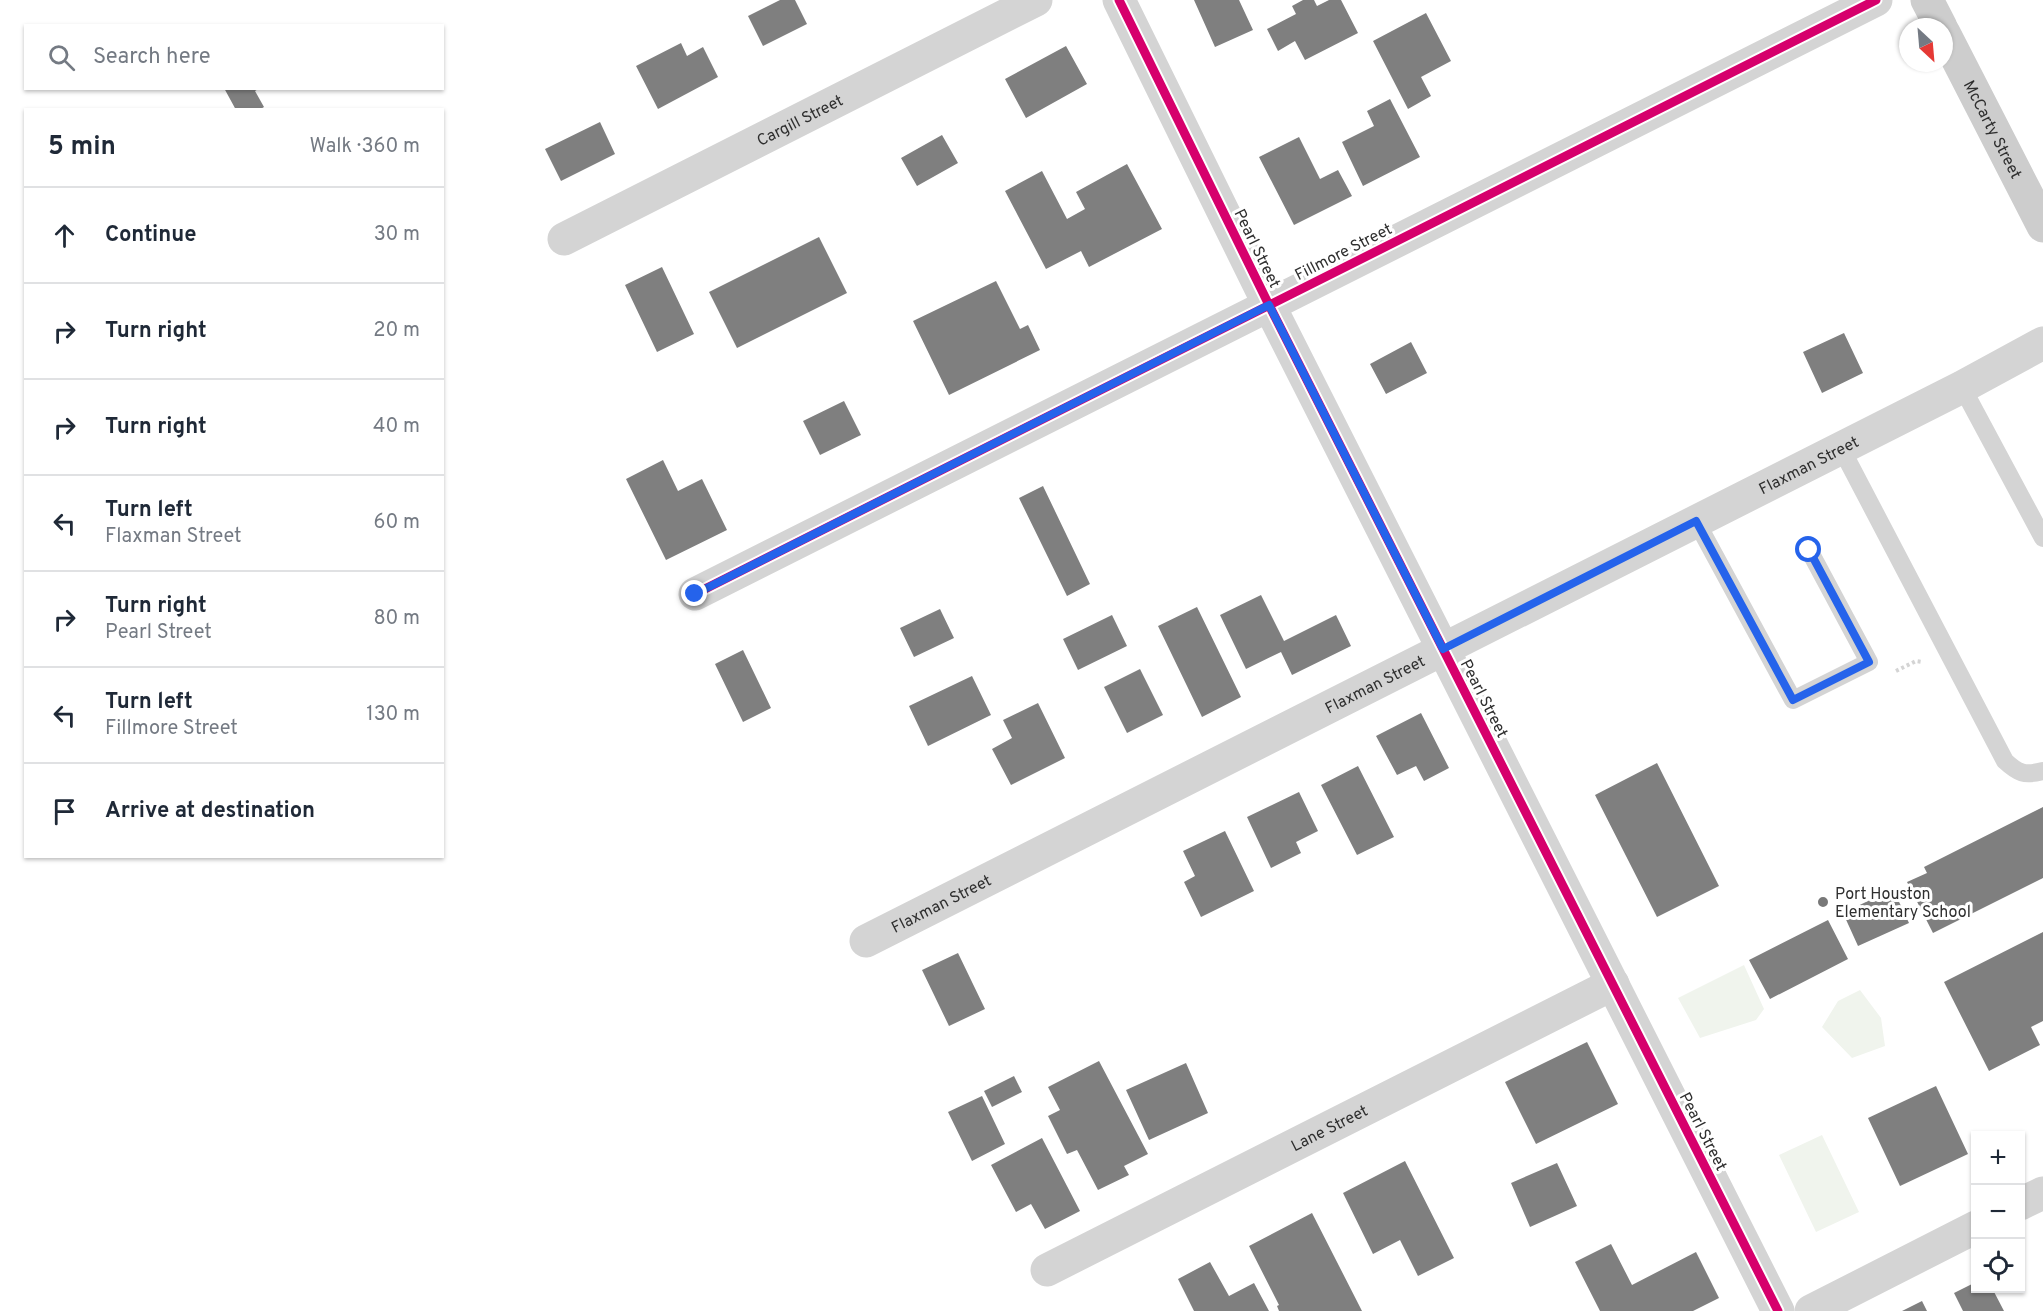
<!DOCTYPE html>
<meta charset="utf-8">
<style>
:root{--surface:#fff;--page:#f6f6f7;--text:#1f2937;--muted:#747a83;--line:#e0e1e3}
body{margin:0;font-family:Overpass,sans-serif;background:var(--page);color:var(--text)}
.controls{position:absolute;right:18px;bottom:18px;display:grid;overflow:hidden;border-radius:0px;box-shadow:0 2px 4px #0004}
.controls button{width:54px;height:54px;display:grid;place-items:center;padding:0;border:0;border-bottom:2px solid var(--line);background:var(--surface);color:var(--text);font:30px sans-serif}
.compass{position:absolute;left:1899px;top:18px;width:54px;height:54px;border-radius:50%;background:var(--surface);box-shadow:0 2px 4px #0004;rotate:154deg}
.stop{position:absolute;width:18px;height:18px;margin:-14px;border:4px solid #2563eb;border-radius:50%;background:#fff}
.stop.end{background:#2563eb;border-color:#fff;box-shadow:0 2px 6px #0008}
.list{margin:0;padding:0;list-style:none}
h2{display:flex;justify-content:space-between;align-items:center;height:78px;margin:0;padding:0 24px;font-size:26px}
h2 small{font-size:20px;font-weight:400;color:var(--muted)}
.list li{display:grid;grid-template-columns:39px 1fr auto;gap:18px;align-items:center;box-sizing:border-box;height:96px;padding:0 24px;border-top:2px solid var(--line)}
.list b{display:block;font-size:22px;white-space:nowrap}
.list p{margin:0;font-size:20px;white-space:nowrap;color:var(--muted)}
.list em{font-size:20px;font-style:normal;color:var(--muted)}
.icon{flex:none;width:33px;height:33px;fill:none;stroke:currentColor;stroke-width:2;stroke-linecap:round;stroke-linejoin:round}
.map{position:relative;flex:none;width:2043px;height:1311px;overflow:hidden}
.search{position:absolute;background:var(--surface);box-shadow:0 2px 4px #0004;left:24px;top:24px;width:420px;height:66px;display:flex;align-items:center;gap:15px;box-sizing:border-box;padding:0 21px;border-radius:0px;color:var(--muted);font-size:22px}
.panel{position:absolute;background:var(--surface);box-shadow:0 2px 4px #0004;left:24px;top:108px;width:420px;height:750px;border-radius:0px}
.map>svg:first-child{display:block}
</style>
<div class="map">
<svg width="2043" height="1311" viewBox="0 0 2043 1311">
<rect width="100%" height="100%" fill="#fff"/>
<!-- green -->
<path fill="#f0f4ed" d="M1744,965L1764,1009L1756,1020L1700,1038L1678,998Z
M1860,990L1881,1018L1885,1046L1852,1058L1822,1027L1838,1001Z
M1822,1135L1859,1212L1816,1232L1779,1155Z"/>
<!-- building -->
<path fill="#7f7f7f" d="M780,0H795L807,24L763,46L748,16Z
M1194,0H1239L1253,30L1215,47Z
M1303,0H1314L1317,6L1329,0H1341L1358,33L1305,60L1295,41L1278,51L1267,29L1296,14L1292,6Z
M1426,13L1451,61L1421,77L1431,96L1408,109L1373,41Z
M681,43L687,56L703,47L718,77L658,109L636,66Z
M1066,46L1087,84L1026,118L1005,79Z
M224,88H260L255,91L264,107L259,110H236Z
M1390,99L1420,157L1363,186L1342,142L1374,126L1367,111Z
M600,122L615,154L561,181L545,149Z
M942,135L958,163L917,186L901,158Z
M1299,137L1320,179L1338,170L1352,196L1294,225L1259,157Z
M1127,164L1162,229L1089,267L1081,251L1046,269L1005,191L1042,171L1067,219L1085,209L1076,192Z
M819,237L847,293L737,348L709,292Z
M662,267L694,334L657,352L625,285Z
M996,281L1020,329L1028,325L1040,350L949,395L913,321Z
M1844,333L1863,373L1822,393L1803,352Z
M1411,342L1427,373L1386,394L1370,364Z
M844,401L861,435L820,455L803,421Z
M663,460L678,491L702,479L727,530L666,560L626,479Z
M1043,486L1090,584L1067,596L1019,498Z
M1261,595L1284,641L1336,615L1351,646L1292,675L1281,652L1246,669L1220,615Z
M1197,607L1241,697L1202,717L1158,626Z
M940,609L954,638L914,657L900,628Z
M1112,615L1127,646L1078,670L1063,639Z
M743,650L771,708L743,722L715,664Z
M1140,669L1163,715L1127,733L1104,687Z
M972,676L991,715L928,746L909,706Z
M1038,703L1065,758L1011,785L992,749L1012,738L1003,720Z
M1421,713L1449,768L1424,781L1416,766L1397,775L1376,736Z
M1657,763L1719,886L1657,917L1595,795Z
M1358,766L1394,837L1357,855L1321,785Z
M1299,792L1318,831L1296,842L1301,853L1271,868L1247,817Z
M2043,807V878L1933,933L1907,882L1927,873L1924,867Z
M1225,831L1254,891L1201,917L1184,882L1195,876L1183,851Z
M1893,889L1909,923L1858,946L1843,913Z
M1828,920L1848,959L1770,999L1749,960Z
M2043,932V1021L2031,1027L2040,1045L1989,1071L1944,982Z
M958,953L985,1009L949,1026L922,970Z
M1587,1042L1618,1104L1536,1144L1505,1082Z
M1099,1061L1148,1154L1124,1166L1129,1175L1098,1190L1077,1150L1067,1154L1048,1116L1060,1110L1048,1087Z
M1186,1063L1208,1113L1149,1140L1126,1090Z
M1014,1076L1022,1092L992,1107L984,1091Z
M1936,1086L1968,1154L1900,1186L1868,1118Z
M982,1096L1005,1144L972,1161L948,1112Z
M1042,1138L1080,1211L1045,1229L1031,1204L1016,1212L991,1165Z
M1405,1161L1454,1258L1418,1276L1400,1240L1373,1254L1343,1193Z
M1557,1163L1577,1206L1530,1227L1511,1183Z
M1312,1213L1362,1311H1279L1277,1306L1279,1305L1249,1246Z
M1611,1244L1632,1285L1696,1252L1719,1298L1693,1311H1600L1575,1262Z
M1210,1262L1229,1296L1254,1283L1269,1311H1194L1178,1279Z
M1976,1282V1288H1992L2004,1311H1963L1954,1293Z
M1922,1301L1927,1311H1902Z"/>
<g fill="none" stroke-linecap="round" stroke-linejoin="round">
<!-- path -->
<path stroke="#d4d4d4" stroke-width="4" stroke-dasharray="3 3" stroke-linecap="butt" d="M1896,671L1916,661L1923,662"/>
<!-- service -->
<path stroke="#d4d4d4" stroke-width="18" d="M1962,387L2043,538
M1841,448L2005,761C2018,773 2024,776 2043,771
M1696,521L1793,700L1869,662L1809,550"/>
<!-- minor -->
<g stroke="#d4d4d4" stroke-width="33">
<path d="M1119,0L1269,305L1778,1311"/>
<path id="s1" d="M564,239L1036,0"/>
<path d="M695,594L1876,0"/>
<path id="s2" d="M866,941L1962,387L2043,343"/>
<path d="M2020,1204L2043,1193"/>
<path id="s3" d="M1047,1270L1613,984"/>
<path d="M1811,1311L1976,1227"/>
</g>
<!-- secondary -->
<g stroke="#cdcdcd" stroke-width="33">
<path d="M1927,0L1941,27"/>
<path id="s4" d="M1944,33L2043,226"/>
</g>
<!-- cycleway casing -->
<g stroke="#fff" stroke-width="13">
<path id="cycleway" d="M1119,0L1269,305L1778,1311
M695,594L1876,0"/>
</g>
<!-- cycleway -->
<use href="#cycleway" stroke="#d6006c" stroke-width="9"/>
</g>
<g fill="none" stroke-linecap="round" stroke-linejoin="round">
<!-- route -->
<path stroke="#2563eb" stroke-width="8" d="M695,594L1269,305L1443,649L1696,521L1793,700L1869,662L1809,550"/>
</g>
<!-- markers -->
<circle fill="#787878" stroke="#fff" stroke-width="2" cx="1823" cy="902" r="6"/>
<g text-anchor="middle" stroke-width="6" stroke-linejoin="round" paint-order="stroke">
<!-- street labels -->
<g font-size="16" fill="#2f2f2f" stroke="#fff">
<text dy="6" stroke="none"><textPath href="#s1" startOffset="264">Cargill Street</textPath></text>
<text dy="6" stroke="none"><textPath href="#s4" startOffset="108">McCarty Street</textPath></text>
<text transform="translate(1258 248) rotate(64)" y="6">Pearl Street</text>
<text transform="translate(1343 251) rotate(-27)" y="6">Fillmore Street</text>
<text dy="6" stroke="none"><textPath href="#s2" startOffset="1056">Flaxman Street</textPath></text>
<text dy="6" stroke="none"><textPath href="#s2" startOffset="570">Flaxman Street</textPath></text>
<text transform="translate(1485 698) rotate(63)" y="6">Pearl Street</text>
<text dy="6" stroke="none"><textPath href="#s2" startOffset="84">Flaxman Street</textPath></text>
<text dy="6" stroke="none"><textPath href="#s3" startOffset="316">Lane Street</textPath></text>
<text transform="translate(1704 1131) rotate(63)" y="6">Pearl Street</text>
</g>
<!-- poi labels -->
<g font-size="16" fill="#2f2f2f" stroke="#fff" text-anchor="start">
<text x="1835" y="899">Port Houston<tspan x="1835" dy="18">Elementary School</tspan></text>
</g>
</g>
</svg>
<div class="controls">
<button>+</button>
<button>−</button>
<button><svg class="icon" aria-label="locate" viewBox="0 0 24 24"><circle cx="12" cy="12" r="6"/><path d="M12 2v4M12 18v4M2 12h4M18 12h4"/></svg></button>
</div>
<svg class="compass" viewBox="-18 -18 36 36"><path d="M0-13l5 13h-10z" fill="#e53935"/><path d="M0 13l5-13h-10z" fill="#747a83"/></svg>
<div class="stop" style="left:1809px;top:550px"></div>
<div class="stop end" style="left:695px;top:594px"></div>
<div class="search"><svg class="icon" aria-label="search" viewBox="0 0 24 24"><circle cx="10" cy="10" r="6"/><path d="M15 15l6 6"/></svg>Search here</div>
<section class="panel">
<h2>5 min<small>Walk · 360 m</small></h2>
<ul class="list">
<li><svg class="icon" aria-label="ahead" viewBox="0 0 24 24"><path d="M12 20V5M6 11l6-6 6 6"/></svg><div><b>Continue</b></div><em>30 m</em></li>
<li><svg class="icon" aria-label="right" viewBox="0 0 24 24"><path d="M7 20v-9h11M14 6l5 5-5 5"/></svg><div><b>Turn right</b></div><em>20 m</em></li>
<li><svg class="icon" aria-label="right" viewBox="0 0 24 24"><path d="M7 20v-9h11M14 6l5 5-5 5"/></svg><div><b>Turn right</b></div><em>40 m</em></li>
<li><svg class="icon" aria-label="left" viewBox="0 0 24 24"><path d="M17 20v-9H6M10 6l-5 5 5 5"/></svg><div><b>Turn left</b><p>Flaxman Street</p></div><em>60 m</em></li>
<li><svg class="icon" aria-label="right" viewBox="0 0 24 24"><path d="M7 20v-9h11M14 6l5 5-5 5"/></svg><div><b>Turn right</b><p>Pearl Street</p></div><em>80 m</em></li>
<li><svg class="icon" aria-label="left" viewBox="0 0 24 24"><path d="M17 20v-9H6M10 6l-5 5 5 5"/></svg><div><b>Turn left</b><p>Fillmore Street</p></div><em>130 m</em></li>
<li><svg class="icon" aria-label="arrive" viewBox="0 0 24 24"><path d="M6 21V4h12l-3 4 3 4H6"/></svg><div><b>Arrive at destination</b></div></li>
</ul>
</section>
</div>
